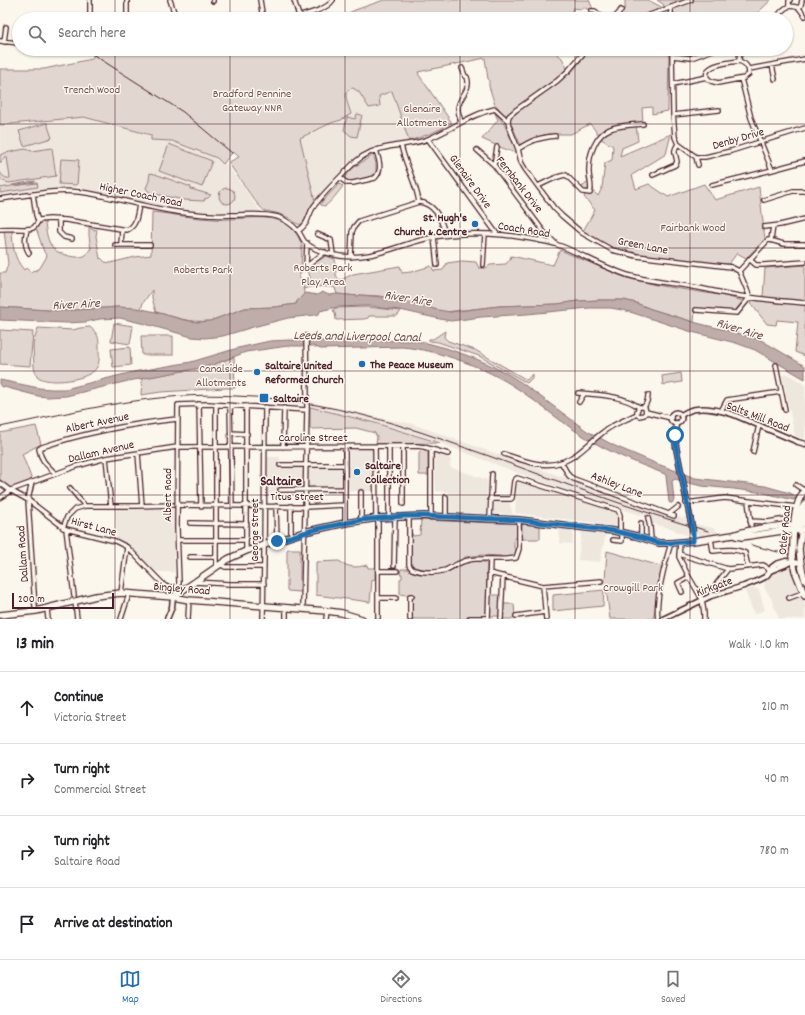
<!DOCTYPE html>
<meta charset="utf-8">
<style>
:root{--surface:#fff;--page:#f6f6f6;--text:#202124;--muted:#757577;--line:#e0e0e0;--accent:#1f6fb2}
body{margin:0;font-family:Dekko,sans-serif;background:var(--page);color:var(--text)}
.scale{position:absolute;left:12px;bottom:10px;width:102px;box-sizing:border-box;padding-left:4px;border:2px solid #4a1f2b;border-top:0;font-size:11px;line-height:14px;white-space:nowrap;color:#4a1f2b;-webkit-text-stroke:3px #fbf7ec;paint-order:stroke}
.stop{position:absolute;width:12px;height:12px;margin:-9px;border:3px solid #1f6fb2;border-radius:50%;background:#fff}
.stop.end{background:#1f6fb2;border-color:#fff;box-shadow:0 1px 4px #0008}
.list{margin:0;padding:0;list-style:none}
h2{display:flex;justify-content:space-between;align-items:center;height:52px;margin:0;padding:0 16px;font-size:17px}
h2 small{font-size:13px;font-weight:400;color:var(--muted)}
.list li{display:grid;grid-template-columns:26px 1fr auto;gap:12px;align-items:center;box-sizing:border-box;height:72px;padding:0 16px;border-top:1px solid var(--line)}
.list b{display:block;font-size:15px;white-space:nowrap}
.list p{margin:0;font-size:13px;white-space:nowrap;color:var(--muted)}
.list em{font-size:13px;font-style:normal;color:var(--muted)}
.icon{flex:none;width:22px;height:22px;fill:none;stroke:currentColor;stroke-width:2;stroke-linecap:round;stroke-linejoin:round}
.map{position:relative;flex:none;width:805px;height:619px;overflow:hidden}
.search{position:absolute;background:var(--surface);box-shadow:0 1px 3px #0004;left:12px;right:12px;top:12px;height:44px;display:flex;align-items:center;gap:10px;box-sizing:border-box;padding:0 14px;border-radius:22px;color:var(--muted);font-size:15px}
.sheet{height:340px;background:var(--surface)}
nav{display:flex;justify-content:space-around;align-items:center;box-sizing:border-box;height:56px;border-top:1px solid var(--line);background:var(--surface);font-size:11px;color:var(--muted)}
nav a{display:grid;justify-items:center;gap:2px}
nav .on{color:var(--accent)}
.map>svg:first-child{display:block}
</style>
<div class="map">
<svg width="805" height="619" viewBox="0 0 805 619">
<rect width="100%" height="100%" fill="#fbf7ec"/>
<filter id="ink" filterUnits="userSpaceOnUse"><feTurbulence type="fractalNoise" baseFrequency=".025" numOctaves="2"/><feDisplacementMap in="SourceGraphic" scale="8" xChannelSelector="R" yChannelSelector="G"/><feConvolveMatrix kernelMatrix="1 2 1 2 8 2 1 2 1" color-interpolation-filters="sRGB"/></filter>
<g filter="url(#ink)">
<!-- built -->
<path fill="#eee7de" d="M351,87H352L380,100L379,96L392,91L409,141L379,145L365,151L360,154L347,164L315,201L299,137L317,130L346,96V91Z
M84,117L169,140L217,158L223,164L226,163L261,212H215L184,211L81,189L80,187L77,186L75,189L63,188L38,190L0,195V125Z
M788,374L805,385V439L795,436L782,375Z
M310,402L374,416L389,420L410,423L494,453L575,481L670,516L686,518L689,532L687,535L675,531L674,529L652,524L651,518L617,508L518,473L440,443L375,423L310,407Z
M372,449L373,491H349V488L280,489V496H266V457H280V466L349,467V450Z
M434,453L451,459L450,467L487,480V514L448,513L449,492L436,491Z
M517,480L616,511L619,514V527L588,522L515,513Z
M494,500L509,501L513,514H494Z
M115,508L174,509V572H156L130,548L116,539Z
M695,524L713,528L719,533L718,535L701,537L697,533Z
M559,527L574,529L572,544L560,543Z
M582,530L606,533L600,562L578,560Z
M788,566L791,568L805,604V619H779L771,598L765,589L764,585L765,581L775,571Z
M753,588L759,590L765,610L754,614L745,591Z"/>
<!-- green -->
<path fill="#e2d7d0" stroke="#967b7e" d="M384,0H589L593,9L589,10L583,7L582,9L573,8V10L571,11L572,19H336L355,10Z
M625,0H648L665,9L663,4L657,0H771L751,19H615L625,8Z
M95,49H554V51L562,58L570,74L591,49H600L602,51L605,49H674L669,51L668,111L652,114V107L642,108L643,124H636L638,141L622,148L620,156L671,134L666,154L632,175L636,189L649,184L668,197L704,184L715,200L759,187L765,240L746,258L737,253L729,264L691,261L639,255L613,249L583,231L595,210L584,197L586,193L579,189L590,181L591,187L593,188L594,192L598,196L602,188L605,163L612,160L613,146L601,139L603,134L599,135L590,124L571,134H547L532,139L521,146L512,126L497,106L495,105L489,86V80L488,79L485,58L418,72L419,75L452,123L432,133L409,141L392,91L379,96L380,106L369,108L359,92L353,88C340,89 349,106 351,114L341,120L331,123L300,138L315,201C310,205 305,223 302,224C297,226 293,220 289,218C283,215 277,213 271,212C269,212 267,212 265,211C258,208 236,173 230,165L229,162L239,157L234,152L231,154L223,164L217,158L172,141L151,140V135L84,117L0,125V69H44L92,59Z
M494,111L504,124L518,154L500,147L482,139L498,120Z
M357,114L362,115L357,137L351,136L344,130L347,117L355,119Z
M47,123L52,138L24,146L19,131Z
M169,144L212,161L202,187L159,171Z
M52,148L56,176L9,183L3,181L0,179V172C2,176 6,179 10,178L7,157H5L0,163V155L5,153L25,149L32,151Z
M373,155L376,163V172L366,179L353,182L343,179L353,168Z
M61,159L79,160L77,185L59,184Z
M150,173L155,174L191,187V189L211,195L208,198L204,199L205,200L204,201L184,200L150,193L146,188L149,181Z
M35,181V182L13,186L37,183L38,187L0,193V188L12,186V185Z
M339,184L343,186C340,190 329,205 324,206C323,206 321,205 320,204Z
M219 196a8 8 0 1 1 16 0a8 8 0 1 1-16 0Z
M152,212C172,214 192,218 213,219C234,221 263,213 283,222C293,227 299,236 302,246L301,274H299V277L302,280L303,282H307L308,279L310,278L309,273L307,272L312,265L326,256L335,259L336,275L339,281L353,274L400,266L402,273L411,272L431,266L434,271L443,270L447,263L462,261L476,262L479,268H486L490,265L506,264L510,259L511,256L553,265L560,250L626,278L662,286L725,296L743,301L735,311L732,312L695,309L694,322L651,309L636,303L624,300H600L578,301L557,304L499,306L445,312L430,308L425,305L405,302L393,298L384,297L381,296L360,295L358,296L337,294L335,288L333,287C324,287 313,285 304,289L303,285L304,294L297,301L296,304L275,307L245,308L210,321C188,323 176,317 156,312L152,298V290L143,303L141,309L118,307L63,311L0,307V273H5L8,264L4,230H12C13,246 13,257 24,270L26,268L31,272L34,270L35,271L40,268L47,256L44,252L36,228L40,222H45C46,231 47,242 54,249C59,255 80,260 86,255C88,253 89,251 90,249H91L89,236V225H91V229L97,230L96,236L100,259L101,258L105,262L110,263L135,257L151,255Z
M805,265V301L763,297L765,268Z
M751,300L805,305V356L795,352L798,322L777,320L776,325L767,324L752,305Z
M367,307L401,311L398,315L396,316H369L368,318L364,319L336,320L335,312L333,311L335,308Z
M114,323L133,326L130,344L111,341Z
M90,327C99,335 99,337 99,349C99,354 100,362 97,367C91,380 47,386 37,376L34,368L33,344L38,328L73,330L80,328Z
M0,330L33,332L30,366L0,364Z
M445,331L444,337L448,341L475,350L527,380L532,374V378L527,383L479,356L438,342L429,341V339H433Z
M141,336H173V355H142Z
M130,347L131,365L113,367L111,349Z
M234,357L235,388H226L161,392L141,395L142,378L200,368L212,365Z
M681,373L682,382L663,385L662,376Z
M310,407L375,423L440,443L376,444L377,437L375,433L356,428L310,429Z
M36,426L41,444L22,454L32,480L11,488L0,481V433Z
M428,451V475H419V452Z
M421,520L496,523H516L517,524V537L514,538V548H516V554L511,558H503L501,556L482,555L465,557V559C458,561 453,565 447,567C437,571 424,570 414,567L410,560L411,531L413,536L420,535Z
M523,524L540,525V539H522V525Z
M288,549H300V592L288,591L287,590V550Z
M607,551L664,567L653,619H610L605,580Z
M339,561C349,568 356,568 367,565L368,568H375V579L372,580L370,602L316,595V562Z
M468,561L486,562L487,564L486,616H467V619H411L412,596L400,594V579L402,578V574H400L401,569H409C418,576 440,575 451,570C457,568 462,564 468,561Z
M604,590L603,606L553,611V595Z
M490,595H500L499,616H490Z
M503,604H514L515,617L511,619H503Z"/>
<!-- water -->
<path fill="#bfadaa" stroke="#907477" d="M322,292L329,295L337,294L358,296L360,295L393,298L405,302L425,305L427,307H429L433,309L450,312L499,306L557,304L578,301L600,300H624L636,303L651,309L697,323L737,333L761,340L805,366V379L755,350L736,343L692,332L627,311L611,308H589L527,314L481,317L451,321L440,319L400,310L381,308L373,306H362L337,307L320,311L319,314L315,315L288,318L253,327L223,336L205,338L192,337L145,324L120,318L100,319L85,322L67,323L0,320V307L63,311L118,307L137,308L156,312L184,320L198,322L210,321L245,308L275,307L296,304L297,301L305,293L317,295Z
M366,339L367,340L408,341L409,340L427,343L446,348L474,358L488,364L506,373L522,383L587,431L615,446L655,463L695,478L765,486L790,493L796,496L805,497V500L795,498L794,500L764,493L734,489L702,486L689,483L675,479L672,481L674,500L672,503H670L669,502L666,476L665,474C639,464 608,452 585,437C562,423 541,405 518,389C487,368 439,350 402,347L321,349L312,346H288L246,352L212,365L200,368L128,381L66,396L47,397L38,396L0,386V380L39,388L51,389H65L133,372L191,362L238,348L270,341L289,340L328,341Z"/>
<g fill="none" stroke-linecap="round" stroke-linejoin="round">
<!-- stream -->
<path stroke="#907477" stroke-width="1" d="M622,19L624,16"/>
<!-- minor casing -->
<g stroke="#4a1f2b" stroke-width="6">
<path id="minor" d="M127,0V19
M170,0L174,12V19
M213,0V1
M260,0L263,19
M294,0L299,16
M789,6V1L790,0
M671,7V19
M799,8L801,5L802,0
M591,11H595L605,19
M90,19V0
M289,19C302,15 326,11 333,0
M613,19L619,13L621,10
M639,19L691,0
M775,19C783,10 786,3 799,8L805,16
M0,41L19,43
M4,42L6,27
M587,49L569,70L557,81L516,110L509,116L508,121L509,126L518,149L521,162L525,169L554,208L562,216L582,233L612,250L637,256L731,267L739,271L750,297
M672,49L673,112L675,137L678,144L696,157H705L731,151L805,128
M26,50L48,51V49
M672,56L691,58L715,49
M739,61C745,63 749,66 749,74L744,78L718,83L711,81L707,78C707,76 706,74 707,72C710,64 731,62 739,61Z
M739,61L740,49
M772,65L775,79
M749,69L805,59
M741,79L744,90L751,118L772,170
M673,84L707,77
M673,115L719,110
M461,122C460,118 458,113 458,109C458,97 472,90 467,77L465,76L462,68
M428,139L497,234
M401,145C405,165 416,182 419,202C436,204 442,220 445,235
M518,149C532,140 538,138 555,136
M477,150L494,165L544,232L540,241
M696,157L698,165
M494,165L497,147
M653,175L675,165L677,162C676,153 672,152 678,144
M340,178L347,183H353L375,178C383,170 379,160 376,150
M712,185L772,170L805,161
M538,186C547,182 556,176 566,175L583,192L590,193C593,186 588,177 589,169C589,155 595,135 610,129C620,125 632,125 643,124
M33,194L36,215L38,221
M0,199C26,196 53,189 79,192C115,196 150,210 186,213C201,215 217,216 232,215C247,215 263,213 278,217C286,220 293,225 298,231C301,234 302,239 305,242C313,250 329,254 340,256C371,260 396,246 425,239C451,233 478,233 504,235C521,237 543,240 558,245C583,254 605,269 631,276C652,282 672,283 693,287C707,289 720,293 734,295C758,299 781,301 805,303
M764,200L793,191H805
M59,219V232L64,237L72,239
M764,227L780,225L805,219
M0,229C7,228 29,230 33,228C36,226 37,223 39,220L50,219L66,220L127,230C137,226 137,214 139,205
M27,229C25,238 24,245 29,253
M298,231C310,223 307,216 314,206C324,193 336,181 347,170C356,160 367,152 380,149C396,144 413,145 428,139C451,130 471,114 495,109L508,121
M544,232L556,244
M317,234L331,240L333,254
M434,237L437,265
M771,240L773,226
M307,243L306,266H307L325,252
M115,245H150
M121,245L122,230
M351,257L352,232L354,227L359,221L419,202
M749,259L756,265H763L805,262
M483,265L485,234
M739,271L768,240C773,240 778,243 784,244C791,244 798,244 805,244
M696,310L737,313L750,297
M306,336L307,398
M776,365L785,410
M578,393C598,395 622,395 639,407
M579,402L584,394
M199,404L201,506
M216,405V567
M230,406L232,506
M644,407C647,403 648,400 648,395
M721,411L727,400L781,392
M646,412L671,418
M231,433L247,434
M403,446V504
M283,447L284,408
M375,447L376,518
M389,447V517
M431,449V516
M753,452L759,425
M138,453L142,506
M504,454C522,460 543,469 562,462C577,457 589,443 602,433C612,424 626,420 637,414L639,416L644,415L646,412L645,408L643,407H639L637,411V414
M106,458L111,506
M561,462L569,476L574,479L674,516
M280,465H345
M55,473C47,465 41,461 39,449L42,447C86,432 131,424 177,419
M32,482L28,500L35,607
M0,483L8,489L28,500L66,529L115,541L127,547L121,593
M796,485L805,491
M70,488L85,506
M280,490L345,489
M361,492V520
M0,498L11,490L77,466L106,458L177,447L417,446L424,447L448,454
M490,499H511L512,498L514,481L517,478L618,510L620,515V532
M748,501L751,525
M686,503L725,498L796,507
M177,505L305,507L345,505
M276,506L277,541
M669,514L678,507
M409,516V565L412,569C422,573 437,573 446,570C454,566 461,561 469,560C484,557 500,561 516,558L519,549V520
M446,516V497
M378,518V618
M490,518L492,474
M648,518L650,527L651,540
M750,521L768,522L786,519
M190,523L247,524
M345,523V447
M63,528L67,517L75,509L85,506H136L173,505
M66,529L74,596
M291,536V506
M641,537V523
M711,539L713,551C723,550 735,548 745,553L748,567
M178,540H246
M613,540L622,541V533
M680,542L679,557L689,577L702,599L704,613V619
M127,547L165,586C170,588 173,588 178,586L179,583L177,528L178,405L208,404L307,410
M246,551V406
M679,554L728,569L763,565L765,566L770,571
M190,557H216
M220,564L225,567H264
M394,566L395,517
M378,571H397
M489,573L543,586L601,581
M195,582L230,584H264
M543,586L546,619
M682,592L678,583L689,577
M711,596V591L728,569
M378,598H396
M789,598L805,592
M75,601L77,619
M303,608L307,409
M47,609L48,619
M516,616L545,612
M470,618H488
M121,619L129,594
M188,619L189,600
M263,619L264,559L265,407
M286,619V607
M326,619L327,611
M410,619V596H412
M488,619L490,559
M501,619L503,576
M658,619C655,599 665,563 671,543"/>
</g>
<!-- tertiary casing -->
<g stroke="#4a1f2b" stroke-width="7">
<path id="tertiary" d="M670.5 418a5.5 5.5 0 1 1 11 0a5.5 5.5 0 1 1-11 0Z
M681,415C686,412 691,409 696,409C708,407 721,411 732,414L798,442L805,444
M676,423L675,435L676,447L690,517
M770,571L785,565L792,561
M167,619L172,607L173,597
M663,619L711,596L744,586L759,580L765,577L768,574L772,567L776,564L786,561L800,563"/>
</g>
<!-- primary casing -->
<g stroke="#4a1f2b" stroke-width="8">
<path id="primary" d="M796,527C801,520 798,511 805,504
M736,536L742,537L782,531L805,530
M793,549C793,531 793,504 805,490
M799,549L805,505
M792,556L795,571L805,596
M800,558L802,569L805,580
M173,597L228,559L246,551L304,532L345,523L378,518L424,516L519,520L614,531L636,536L659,543H671L693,541L733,535C756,527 781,525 805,524"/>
</g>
<!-- trunk casing -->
<g stroke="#4a1f2b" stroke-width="8">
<path id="trunk" d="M0,615L36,611L96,596L121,593L173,597L189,600L327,611L342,613L362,619"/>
</g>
<!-- minor -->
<use href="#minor" stroke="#fbf7ec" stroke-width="3.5"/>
<!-- tertiary -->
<use href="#tertiary" stroke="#fbf7ec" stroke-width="4"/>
<!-- primary -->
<use href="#primary" stroke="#fbf7ec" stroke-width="5.5"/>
<!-- trunk -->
<use href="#trunk" stroke="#fbf7ec" stroke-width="5.5"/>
<!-- rail -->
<path stroke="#4a1f2b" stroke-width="1" d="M86,50L183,112L232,153
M0,427C78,411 156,391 236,396C291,398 346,409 398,425C429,434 459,446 489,456C561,482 633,510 708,531
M751,545L778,552L805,557"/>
<!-- minor-bridge casing -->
<g stroke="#4a1f2b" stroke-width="6" stroke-linecap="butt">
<path id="minor-bridge" d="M307,398V408"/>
</g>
<!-- tertiary-bridge casing -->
<g stroke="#4a1f2b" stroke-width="7" stroke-linecap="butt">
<path id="tertiary-bridge" d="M690,517L693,532"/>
</g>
<!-- primary-bridge casing -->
<g stroke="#4a1f2b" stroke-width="8" stroke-linecap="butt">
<path id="primary-bridge" d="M799,549L800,558
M792,556L793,549"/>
</g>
<!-- minor-bridge -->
<use href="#minor-bridge" stroke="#fbf7ec" stroke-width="3.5"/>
<!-- tertiary-bridge -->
<use href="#tertiary-bridge" stroke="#fbf7ec" stroke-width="4"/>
<!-- primary-bridge -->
<use href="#primary-bridge" stroke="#fbf7ec" stroke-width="5.5"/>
</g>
</g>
<g fill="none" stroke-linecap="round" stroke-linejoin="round" filter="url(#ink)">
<!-- route -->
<path stroke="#1f6fb2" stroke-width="5" d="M277,541L317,529L361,520L404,516H424L520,520L614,531L636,536L659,543H670L693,541V532L676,447L675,435"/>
</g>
<!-- grid -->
<path fill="none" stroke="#4a1f2b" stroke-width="1" stroke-opacity="0.55" d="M115,0V19M230,0V19M345,0V19M460,0V19M575,0V19M690,0V19M115,49V619M230,49V619M345,49V619M460,49V619M575,49V619M690,49V619M0,124H805M0,248H805M0,371H805M0,495H805"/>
<!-- markers -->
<g fill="#1f6fb2" stroke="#fbf7ec" stroke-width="1.5">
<circle cx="475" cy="224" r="4"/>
<circle cx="362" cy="364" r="4"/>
<circle cx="257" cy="372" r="4"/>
<rect x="259" y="393" width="10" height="10" rx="2"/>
<circle cx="357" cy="472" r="4"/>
</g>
<g text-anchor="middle" stroke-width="3" stroke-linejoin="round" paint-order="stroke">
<!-- park labels -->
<g font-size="12" fill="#704d54" stroke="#fbf7ec">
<text x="92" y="93">Trench Wood</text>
<text x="252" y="97">Bradford Pennine<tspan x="252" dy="14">Gateway NNR</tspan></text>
<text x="422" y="112">Glenaire<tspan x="422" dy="14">Allotments</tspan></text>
<text x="693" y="231">Fairbank Wood</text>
<text x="323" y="271">Roberts Park<tspan x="323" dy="14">Play Area</tspan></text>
<text x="203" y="273">Roberts Park</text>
<text x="221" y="372">Canalside<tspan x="221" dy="14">Allotments</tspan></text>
<text x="633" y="591">Crowgill Park</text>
</g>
<!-- street labels -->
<g font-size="12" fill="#4a1f2b" stroke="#fbf7ec">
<text transform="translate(738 138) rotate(-16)" y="4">Denby Drive</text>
<text transform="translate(471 181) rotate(54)" y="4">Glenaire Drive</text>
<text transform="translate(520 184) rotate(52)" y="4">Fernbank Drive</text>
<text transform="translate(141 194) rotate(12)" y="4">Higher Coach Road</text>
<text transform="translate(524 229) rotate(9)" y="4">Coach Road</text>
<text transform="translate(643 245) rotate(11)" y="4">Green Lane</text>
<text transform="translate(758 416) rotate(21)" y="4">Salts Mill Road</text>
<text transform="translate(97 422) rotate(-12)" y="4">Albert Avenue</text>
<text x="313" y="441">Caroline Street</text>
<text transform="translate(101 451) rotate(-13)" y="4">Dallam Avenue</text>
<text transform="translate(617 484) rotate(21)" y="4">Ashley Lane</text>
<text transform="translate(167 495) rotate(-90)" y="4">Albert Road</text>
<text x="297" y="500">Titus Street</text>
<text transform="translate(94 526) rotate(15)" y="4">Hirst Lane</text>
<text transform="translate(254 530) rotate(-90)" y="4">George Street</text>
<text transform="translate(784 530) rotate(-85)" y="4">Otley Road</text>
<text transform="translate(22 554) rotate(-94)" y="4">Dallam Road</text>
<text transform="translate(714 586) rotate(-20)" y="4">Kirkgate</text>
<text transform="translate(182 588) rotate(5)" y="4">Bingley Road</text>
</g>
<!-- poi labels -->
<g font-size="12" font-weight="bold" fill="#4a1f2b" stroke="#fbf7ec" text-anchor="start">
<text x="467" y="221" text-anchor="end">St. Hugh's<tspan x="467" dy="14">Church &amp; Centre</tspan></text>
<text x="370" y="368">The Peace Museum</text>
<text x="265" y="369">Saltaire United<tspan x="265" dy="14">Reformed Church</tspan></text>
<text x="273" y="402">Saltaire</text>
<text x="365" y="469">Saltaire<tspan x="365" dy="14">Collection</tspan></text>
</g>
<!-- water labels -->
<g font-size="13" font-style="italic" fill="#6d4a51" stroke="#fbf7ec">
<text transform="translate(408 297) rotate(9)" y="5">River Aire</text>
<text transform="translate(76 303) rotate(-3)" y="5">River Aire</text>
<text transform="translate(740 328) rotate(17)" y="5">River Aire</text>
<text transform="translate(357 335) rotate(1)" y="5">Leeds and Liverpool Canal</text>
</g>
<!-- quarter labels -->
<g font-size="14" font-weight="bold" fill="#4a1f2b" stroke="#fbf7ec">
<text x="281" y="485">Saltaire</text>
</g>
</g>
</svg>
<div class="scale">200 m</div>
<div class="stop" style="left:675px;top:435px"></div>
<div class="stop end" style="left:277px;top:541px"></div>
<div class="search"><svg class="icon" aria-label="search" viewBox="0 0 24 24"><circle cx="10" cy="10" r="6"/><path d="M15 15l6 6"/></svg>Search here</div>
</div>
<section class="sheet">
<h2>13 min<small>Walk · 1.0 km</small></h2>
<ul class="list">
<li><svg class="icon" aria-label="ahead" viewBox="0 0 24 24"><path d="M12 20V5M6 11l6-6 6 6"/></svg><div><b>Continue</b><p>Victoria Street</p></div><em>210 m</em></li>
<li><svg class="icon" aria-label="right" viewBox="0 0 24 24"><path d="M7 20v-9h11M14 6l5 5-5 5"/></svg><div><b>Turn right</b><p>Commercial Street</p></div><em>40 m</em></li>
<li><svg class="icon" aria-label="right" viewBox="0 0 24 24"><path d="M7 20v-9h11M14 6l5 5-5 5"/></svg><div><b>Turn right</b><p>Saltaire Road</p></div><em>780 m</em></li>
<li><svg class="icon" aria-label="arrive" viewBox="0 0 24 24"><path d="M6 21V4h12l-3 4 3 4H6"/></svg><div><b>Arrive at destination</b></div></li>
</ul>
</section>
<nav>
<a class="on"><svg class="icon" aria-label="map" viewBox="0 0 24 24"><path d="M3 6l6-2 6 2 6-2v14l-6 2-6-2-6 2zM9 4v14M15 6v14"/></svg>Map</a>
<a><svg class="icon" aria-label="directions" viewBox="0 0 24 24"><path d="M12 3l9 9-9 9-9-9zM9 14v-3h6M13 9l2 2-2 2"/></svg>Directions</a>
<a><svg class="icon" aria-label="saved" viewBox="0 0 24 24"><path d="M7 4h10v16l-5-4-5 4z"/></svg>Saved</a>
</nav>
